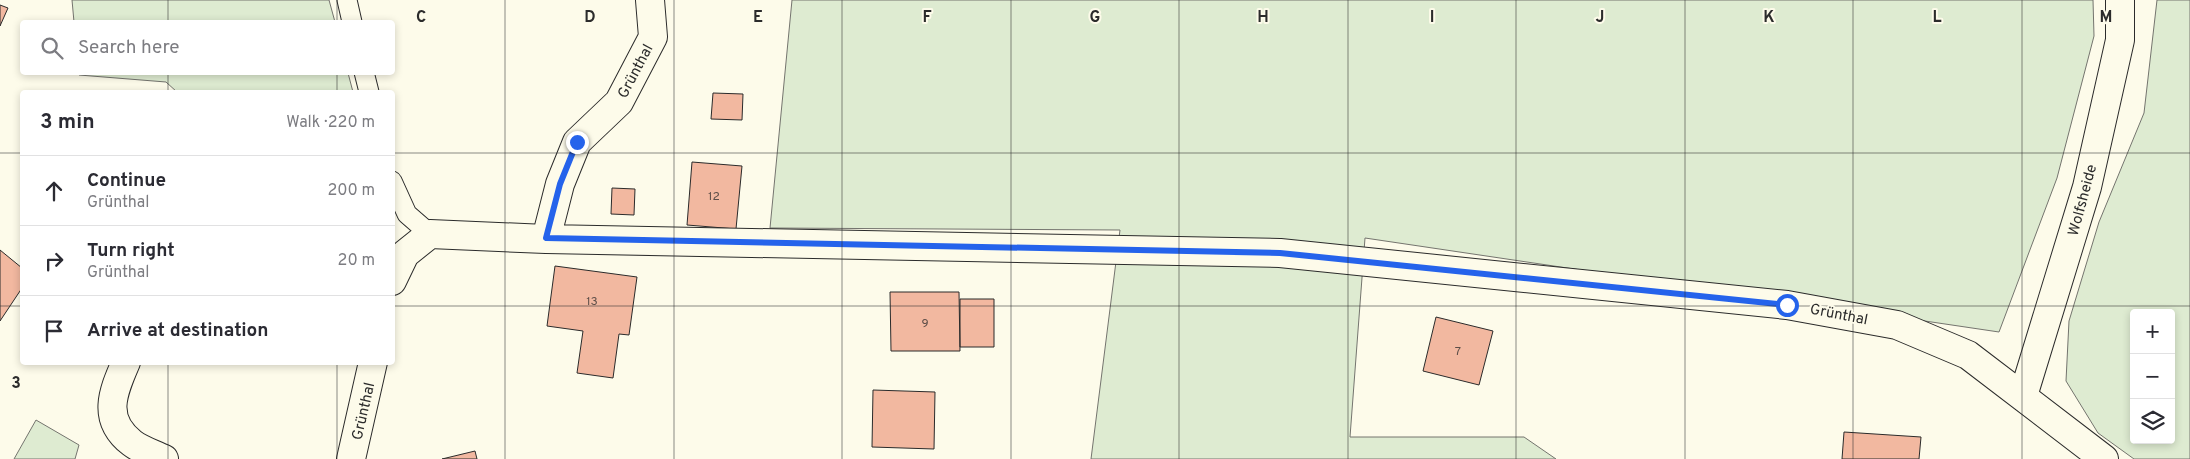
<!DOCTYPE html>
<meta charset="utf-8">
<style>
:root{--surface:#fff;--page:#f7f7f7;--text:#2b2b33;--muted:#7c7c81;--line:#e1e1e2}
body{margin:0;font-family:Overpass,sans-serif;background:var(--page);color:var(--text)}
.controls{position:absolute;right:15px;bottom:15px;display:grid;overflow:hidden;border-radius:5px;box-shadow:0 2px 8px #0003}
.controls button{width:45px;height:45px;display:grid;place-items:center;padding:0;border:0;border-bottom:1px solid var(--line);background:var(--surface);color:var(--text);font:25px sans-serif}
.stop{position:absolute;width:15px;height:15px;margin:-11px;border:4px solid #2563eb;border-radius:50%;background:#fff}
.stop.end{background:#2563eb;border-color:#fff;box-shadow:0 1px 5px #0008}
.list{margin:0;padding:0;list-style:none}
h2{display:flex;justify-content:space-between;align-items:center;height:65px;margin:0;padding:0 20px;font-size:21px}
h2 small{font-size:16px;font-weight:400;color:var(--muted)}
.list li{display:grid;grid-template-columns:32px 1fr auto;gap:15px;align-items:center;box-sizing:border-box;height:70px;padding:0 20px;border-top:1px solid var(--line)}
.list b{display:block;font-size:19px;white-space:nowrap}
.list p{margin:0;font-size:16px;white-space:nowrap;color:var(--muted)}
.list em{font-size:16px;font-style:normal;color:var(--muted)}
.icon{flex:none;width:28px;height:28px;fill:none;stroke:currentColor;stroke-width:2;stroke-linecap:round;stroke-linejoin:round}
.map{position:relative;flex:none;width:2190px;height:459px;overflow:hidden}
.search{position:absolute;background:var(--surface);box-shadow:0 2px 8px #0003;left:20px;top:20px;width:375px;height:55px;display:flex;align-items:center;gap:12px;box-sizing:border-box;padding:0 18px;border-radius:5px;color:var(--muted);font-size:19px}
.panel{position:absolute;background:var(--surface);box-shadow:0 2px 8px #0003;left:20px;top:90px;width:375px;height:275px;border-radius:5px}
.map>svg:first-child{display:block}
</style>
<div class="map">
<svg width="2190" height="459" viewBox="0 0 2190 459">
<rect width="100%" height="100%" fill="#fdfbea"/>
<!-- green -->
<path fill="#deebd1" stroke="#74746e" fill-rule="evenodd" d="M72,0H329L335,22H74Z
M792,0H2093L2094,36L2057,178L1999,332L1365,238L1350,437H1524L1556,459H1091L1120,230L770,228Z
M2157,0H2190V459H2134L2098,433L2066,381L2069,321L2099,222L2144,113ZM2134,313H2171V440H2134Z
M78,73H348L353,92H177L166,82L79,75Z
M36,420L79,445L75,459H14Z"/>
<!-- building -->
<path fill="#f2b8a0" stroke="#2b2b2b" d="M0,5L8,8L0,26Z
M713,93L743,94L742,120L711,119Z
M692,162L742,166L736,229L687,225Z
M612,188L635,189L634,215L611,214Z
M0,250L22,268V288L0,321Z
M555,266L637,277L629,335L619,334L613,378L577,373L583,331L547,326Z
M890,292H959L960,351H891Z
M960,299H994V347H960Z
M1436,317L1493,331L1479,385L1423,371Z
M873,390L935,392L934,449L872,447Z
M1844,432L1921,437L1919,459H1842Z
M475,451L477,459H442Z"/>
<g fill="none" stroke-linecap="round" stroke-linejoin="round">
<!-- lane casing -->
<g stroke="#2b2b2b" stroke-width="21">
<path id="lane" d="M347,0L352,22
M364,72L369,92
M392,181L407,214L430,234"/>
</g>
<!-- street casing -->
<g stroke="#2b2b2b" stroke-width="30">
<path id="street" d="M546,239L560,184L577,142L619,102L653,37L650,0
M392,281L405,254L430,234L546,239L1280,253L1787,305L1897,325L1968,355L2104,459
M126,362C113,392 101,419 132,443C141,450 154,454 164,459
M2023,396L2087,187L2120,40V0
M351,459L373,362"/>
</g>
<!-- lane -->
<use href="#lane" stroke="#fdfbea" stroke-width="19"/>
<!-- street -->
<use href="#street" stroke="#fdfbea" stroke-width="28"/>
</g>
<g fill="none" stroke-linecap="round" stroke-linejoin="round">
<!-- route -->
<path stroke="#2563eb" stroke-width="6" d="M577,142L560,184L546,238L1280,253L1787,305"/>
</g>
<!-- grid -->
<path fill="none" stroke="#2b2b2b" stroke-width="1" stroke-opacity="0.55" d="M168,0V22M337,0V22M505,0V459M674,0V459M842,0V459M1011,0V459M1179,0V459M1348,0V459M1516,0V459M1685,0V459M1853,0V459M2022,0V459M168,72V92M337,72V92M0,153H22M392,153H2190M0,306H22M392,306H2190M168,362V459M337,362V459"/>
<g text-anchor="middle" stroke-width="4" stroke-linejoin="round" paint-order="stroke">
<!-- number labels -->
<g font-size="12" fill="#5d4e48">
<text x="714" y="200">12</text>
<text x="592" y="305">13</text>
<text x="925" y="327">9</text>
<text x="1458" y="355">7</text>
</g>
<!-- street labels -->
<g font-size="15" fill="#2b2b2b" stroke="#fdfbea">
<text transform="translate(635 71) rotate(-62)" y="5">Grünthal</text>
<text transform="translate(2082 200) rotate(-75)" y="5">Wolfsheide</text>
<text transform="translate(1839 314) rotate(11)" y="5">Grünthal</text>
<text transform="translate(363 411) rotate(-77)" y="5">Grünthal</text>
</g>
</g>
<g font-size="16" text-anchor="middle" font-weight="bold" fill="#2b2b2b" stroke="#fdfbea" stroke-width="4" stroke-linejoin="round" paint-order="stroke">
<text x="421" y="22">C</text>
<text x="590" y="22">D</text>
<text x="758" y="22">E</text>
<text x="927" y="22">F</text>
<text x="1095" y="22">G</text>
<text x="1263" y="22">H</text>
<text x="1432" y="22">I</text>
<text x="1600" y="22">J</text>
<text x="1769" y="22">K</text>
<text x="1937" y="22">L</text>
<text x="2106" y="22">M</text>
<text x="16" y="388">3</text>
</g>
</svg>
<div class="controls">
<button>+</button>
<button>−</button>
<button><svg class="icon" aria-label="layers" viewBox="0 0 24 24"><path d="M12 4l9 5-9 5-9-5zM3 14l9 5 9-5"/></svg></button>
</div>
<div class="stop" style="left:1787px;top:305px"></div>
<div class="stop end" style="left:577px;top:142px"></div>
<div class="search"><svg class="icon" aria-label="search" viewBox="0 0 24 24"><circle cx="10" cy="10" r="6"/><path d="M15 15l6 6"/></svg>Search here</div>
<section class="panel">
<h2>3 min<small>Walk · 220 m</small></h2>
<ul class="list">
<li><svg class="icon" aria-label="ahead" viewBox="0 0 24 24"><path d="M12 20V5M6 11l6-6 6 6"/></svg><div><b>Continue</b><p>Grünthal</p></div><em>200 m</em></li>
<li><svg class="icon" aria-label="right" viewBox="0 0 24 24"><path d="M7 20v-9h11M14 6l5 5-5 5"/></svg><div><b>Turn right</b><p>Grünthal</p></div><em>20 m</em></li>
<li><svg class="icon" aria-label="arrive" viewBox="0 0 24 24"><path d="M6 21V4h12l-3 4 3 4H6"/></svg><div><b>Arrive at destination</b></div></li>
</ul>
</section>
</div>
